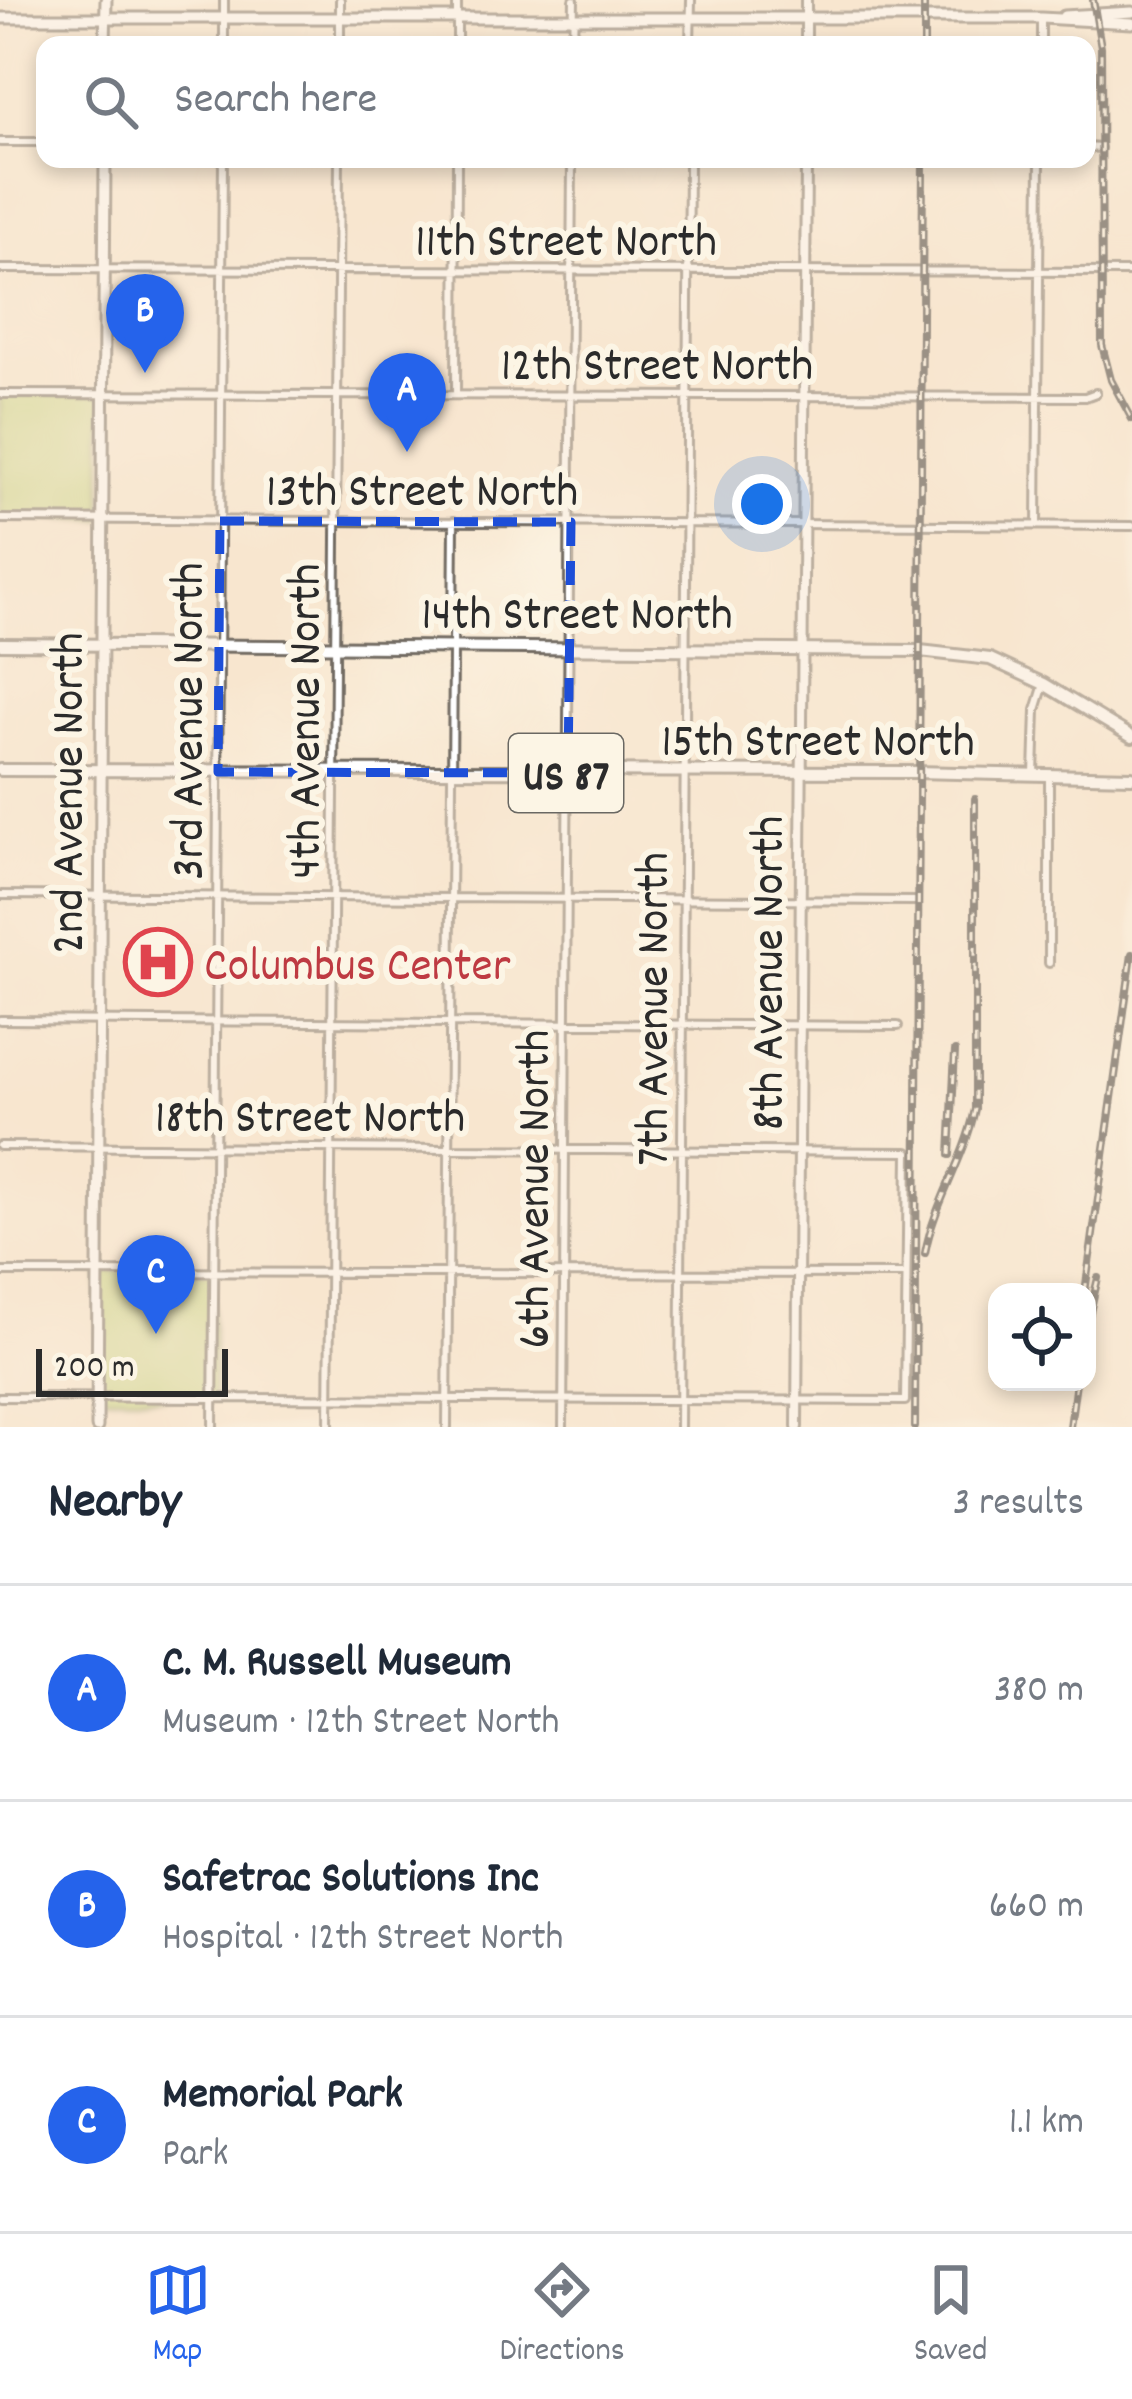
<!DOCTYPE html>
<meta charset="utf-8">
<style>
:root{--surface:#fff;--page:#f2f2f3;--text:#1f2937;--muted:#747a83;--line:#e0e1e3;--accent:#2563eb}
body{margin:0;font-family:Dekko,sans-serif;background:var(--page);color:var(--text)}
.controls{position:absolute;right:36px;bottom:36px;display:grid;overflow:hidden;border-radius:24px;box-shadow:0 6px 18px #0003}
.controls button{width:108px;height:108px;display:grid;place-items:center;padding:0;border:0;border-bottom:3px solid var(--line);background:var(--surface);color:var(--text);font:60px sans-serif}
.scale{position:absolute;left:36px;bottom:30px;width:192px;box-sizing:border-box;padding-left:12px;border:6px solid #2b2b2b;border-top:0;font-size:33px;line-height:42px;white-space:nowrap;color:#2b2b2b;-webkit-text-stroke:9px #fcf5e5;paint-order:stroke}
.you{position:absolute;left:762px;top:504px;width:42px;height:42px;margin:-30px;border:9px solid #fff;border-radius:50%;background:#1a73e8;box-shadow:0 0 0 18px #1a73e833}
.badge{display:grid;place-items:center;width:78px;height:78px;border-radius:50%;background:var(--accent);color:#fff;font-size:39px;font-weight:700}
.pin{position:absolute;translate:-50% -99px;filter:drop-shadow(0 3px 6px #0008)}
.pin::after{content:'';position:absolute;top:63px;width:42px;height:36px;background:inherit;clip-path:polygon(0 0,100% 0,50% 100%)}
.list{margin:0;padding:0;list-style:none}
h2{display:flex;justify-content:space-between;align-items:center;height:156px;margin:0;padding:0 48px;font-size:51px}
h2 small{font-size:39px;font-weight:400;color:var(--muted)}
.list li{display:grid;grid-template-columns:78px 1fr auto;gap:36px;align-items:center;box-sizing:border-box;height:216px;padding:0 48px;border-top:3px solid var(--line)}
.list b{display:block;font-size:45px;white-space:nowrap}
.list p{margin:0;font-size:39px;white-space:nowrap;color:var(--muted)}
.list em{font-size:39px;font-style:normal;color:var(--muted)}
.icon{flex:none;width:66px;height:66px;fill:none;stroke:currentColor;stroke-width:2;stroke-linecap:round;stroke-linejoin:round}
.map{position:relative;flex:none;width:1132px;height:1427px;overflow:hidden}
.search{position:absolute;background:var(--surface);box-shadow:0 6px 18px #0003;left:36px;right:36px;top:36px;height:132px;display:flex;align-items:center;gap:30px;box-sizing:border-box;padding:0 42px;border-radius:24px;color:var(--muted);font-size:45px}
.sheet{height:804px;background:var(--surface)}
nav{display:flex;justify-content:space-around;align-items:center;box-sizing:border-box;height:168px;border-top:3px solid var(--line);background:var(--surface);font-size:33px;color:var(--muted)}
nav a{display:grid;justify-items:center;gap:6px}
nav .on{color:var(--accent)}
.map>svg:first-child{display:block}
</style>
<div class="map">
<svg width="1132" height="1427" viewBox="0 0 1132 1427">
<rect width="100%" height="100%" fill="#fcf5e5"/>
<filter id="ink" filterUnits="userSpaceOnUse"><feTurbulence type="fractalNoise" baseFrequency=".00833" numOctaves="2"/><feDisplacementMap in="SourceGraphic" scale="24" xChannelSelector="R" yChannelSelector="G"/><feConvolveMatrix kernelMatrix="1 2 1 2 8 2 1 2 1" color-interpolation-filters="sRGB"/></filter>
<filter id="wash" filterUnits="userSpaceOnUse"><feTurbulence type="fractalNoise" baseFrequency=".004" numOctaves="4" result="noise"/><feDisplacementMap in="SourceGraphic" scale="48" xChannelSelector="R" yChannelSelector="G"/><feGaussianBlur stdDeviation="2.7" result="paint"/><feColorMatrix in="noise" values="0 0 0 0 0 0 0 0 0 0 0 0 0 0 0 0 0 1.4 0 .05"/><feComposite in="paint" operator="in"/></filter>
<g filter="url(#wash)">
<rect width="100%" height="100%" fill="#f8e6cf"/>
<!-- green -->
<path fill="#bdd174" stroke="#747e50" stroke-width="3" d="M0,394H103V520L0,519Z
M98,1271L213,1272L214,1398L98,1396Z"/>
</g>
<g filter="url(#ink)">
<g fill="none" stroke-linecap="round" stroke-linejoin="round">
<!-- minor casing -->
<g stroke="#736c64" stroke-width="12">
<path id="minor" d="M224,45V0
M340,45V0
M457,45V0
M573,45L574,0
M690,45L691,0
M1041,45V18
M0,142H45
M1087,147L1100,148
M0,269L1132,272
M0,394L1085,397L1096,393
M456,394L457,159
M0,519L1132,526
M1037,525L1040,159
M1034,774L1036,710L1044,684
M0,895L914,901
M1049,963V775
M0,1020L898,1026
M0,1146L908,1152L905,1401L0,1397
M0,1272L906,1274
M213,1427L223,159
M329,1427L339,159
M447,1427L454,521
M563,1427L572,159
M680,1427L689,159"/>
</g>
<!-- tertiary casing -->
<g stroke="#736c64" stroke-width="14">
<path id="tertiary" d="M806,45V0
M797,1427L806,159"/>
</g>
<!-- secondary casing -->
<g stroke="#736c64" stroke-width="15">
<path id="secondary" d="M1064,16L1132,12
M0,18H1041L1132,23
M105,45L106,0
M97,1427L105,159"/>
</g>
<!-- primary casing -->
<g stroke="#736c64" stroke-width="16">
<path id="primary" d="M0,644L920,651L990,659L1044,684L1132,737
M0,770L915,772L1132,777"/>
</g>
<!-- minor -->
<use href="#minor" stroke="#fff" stroke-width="6"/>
<!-- tertiary -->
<use href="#tertiary" stroke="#fff" stroke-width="8"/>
<!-- secondary -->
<use href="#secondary" stroke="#fff" stroke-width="9"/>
<!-- primary -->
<use href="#primary" stroke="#fff" stroke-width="10"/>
<!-- rail casing -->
<g stroke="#2b2b2b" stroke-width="8">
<path id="rail" d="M1093,0L1101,47L1102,345L1111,380L1132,419
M924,45V0
M950,1155L955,1051
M925,1253C934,1203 964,1161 975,1109V799
M1085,1292L1132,954
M1087,1325L1098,1278
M915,1427L923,159
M1070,1427L1076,1382"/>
</g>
<!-- rail -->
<use href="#rail" stroke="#fcf5e5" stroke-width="3" stroke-dasharray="9" stroke-linecap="butt"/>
</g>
</g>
<!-- marked area -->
<path d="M0 0H1132V1427H0ZM220,521L571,522L568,773L218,772Z" fill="#f8e6cf" fill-opacity=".55" fill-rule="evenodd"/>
<path fill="none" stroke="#1d4ed8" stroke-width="9" stroke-dasharray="24 15" stroke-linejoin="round" d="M220,521L571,522L568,773L218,772Z"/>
<!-- icons -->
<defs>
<g id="hospital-ring" transform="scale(3.45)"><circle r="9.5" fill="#fcf5e5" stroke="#e0444e" stroke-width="1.5"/><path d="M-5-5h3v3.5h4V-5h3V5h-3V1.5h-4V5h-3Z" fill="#e0444e"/></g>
</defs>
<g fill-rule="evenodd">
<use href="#hospital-ring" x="158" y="962"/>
</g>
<g text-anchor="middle" stroke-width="12" stroke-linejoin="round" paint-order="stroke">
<!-- shield labels -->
<rect fill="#fcf5e5" stroke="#6a6863" stroke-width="3" x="509" y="734" width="114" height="78" rx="9"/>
<g font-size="45" font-weight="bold" fill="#2b2b2b">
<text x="566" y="789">US 87</text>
</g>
<!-- street labels -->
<g font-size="48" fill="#2b2b2b" stroke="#fcf5e5">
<text x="566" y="255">11th Street North</text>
<text x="657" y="379">12th Street North</text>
<text x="422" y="505">13th Street North</text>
<text x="577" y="628">14th Street North</text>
<text transform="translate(185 721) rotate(-90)" y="17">3rd Avenue North</text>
<text transform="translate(302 721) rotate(-90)" y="17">4th Avenue North</text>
<text x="818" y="755">15th Street North</text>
<text transform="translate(65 793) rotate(-90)" y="17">2nd Avenue North</text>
<text transform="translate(765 973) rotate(-90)" y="17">8th Avenue North</text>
<text transform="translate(650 1009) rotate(-90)" y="17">7th Avenue North</text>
<text x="310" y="1131">18th Street North</text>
<text transform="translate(531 1189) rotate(-90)" y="17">6th Avenue North</text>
</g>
<!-- health labels -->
<g font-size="48" fill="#be3a42" stroke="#fcf5e5" text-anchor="start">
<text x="204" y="979">Columbus Center</text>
</g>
</g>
</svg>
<div class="controls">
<button><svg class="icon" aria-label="locate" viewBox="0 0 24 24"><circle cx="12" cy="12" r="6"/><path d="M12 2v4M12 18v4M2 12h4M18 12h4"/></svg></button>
</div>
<div class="scale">200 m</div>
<div class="you"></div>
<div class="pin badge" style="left:407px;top:452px">A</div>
<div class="pin badge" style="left:145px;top:373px">B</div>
<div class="pin badge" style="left:156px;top:1334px">C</div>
<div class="search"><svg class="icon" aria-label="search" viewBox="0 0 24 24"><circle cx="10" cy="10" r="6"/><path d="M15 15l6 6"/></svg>Search here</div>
</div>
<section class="sheet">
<h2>Nearby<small>3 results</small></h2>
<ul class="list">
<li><span class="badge">A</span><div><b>C. M. Russell Museum</b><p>Museum · 12th Street North</p></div><em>380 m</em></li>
<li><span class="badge">B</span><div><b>Safetrac Solutions Inc</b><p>Hospital · 12th Street North</p></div><em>660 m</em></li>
<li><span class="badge">C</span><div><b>Memorial Park</b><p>Park</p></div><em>1.1 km</em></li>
</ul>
</section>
<nav>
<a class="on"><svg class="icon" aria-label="map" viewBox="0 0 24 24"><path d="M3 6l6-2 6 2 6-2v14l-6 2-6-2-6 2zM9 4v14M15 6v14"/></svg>Map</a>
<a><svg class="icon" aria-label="directions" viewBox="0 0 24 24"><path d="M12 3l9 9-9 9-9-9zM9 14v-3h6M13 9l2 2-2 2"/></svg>Directions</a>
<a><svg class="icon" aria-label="saved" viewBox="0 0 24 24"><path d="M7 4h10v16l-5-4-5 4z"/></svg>Saved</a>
</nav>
